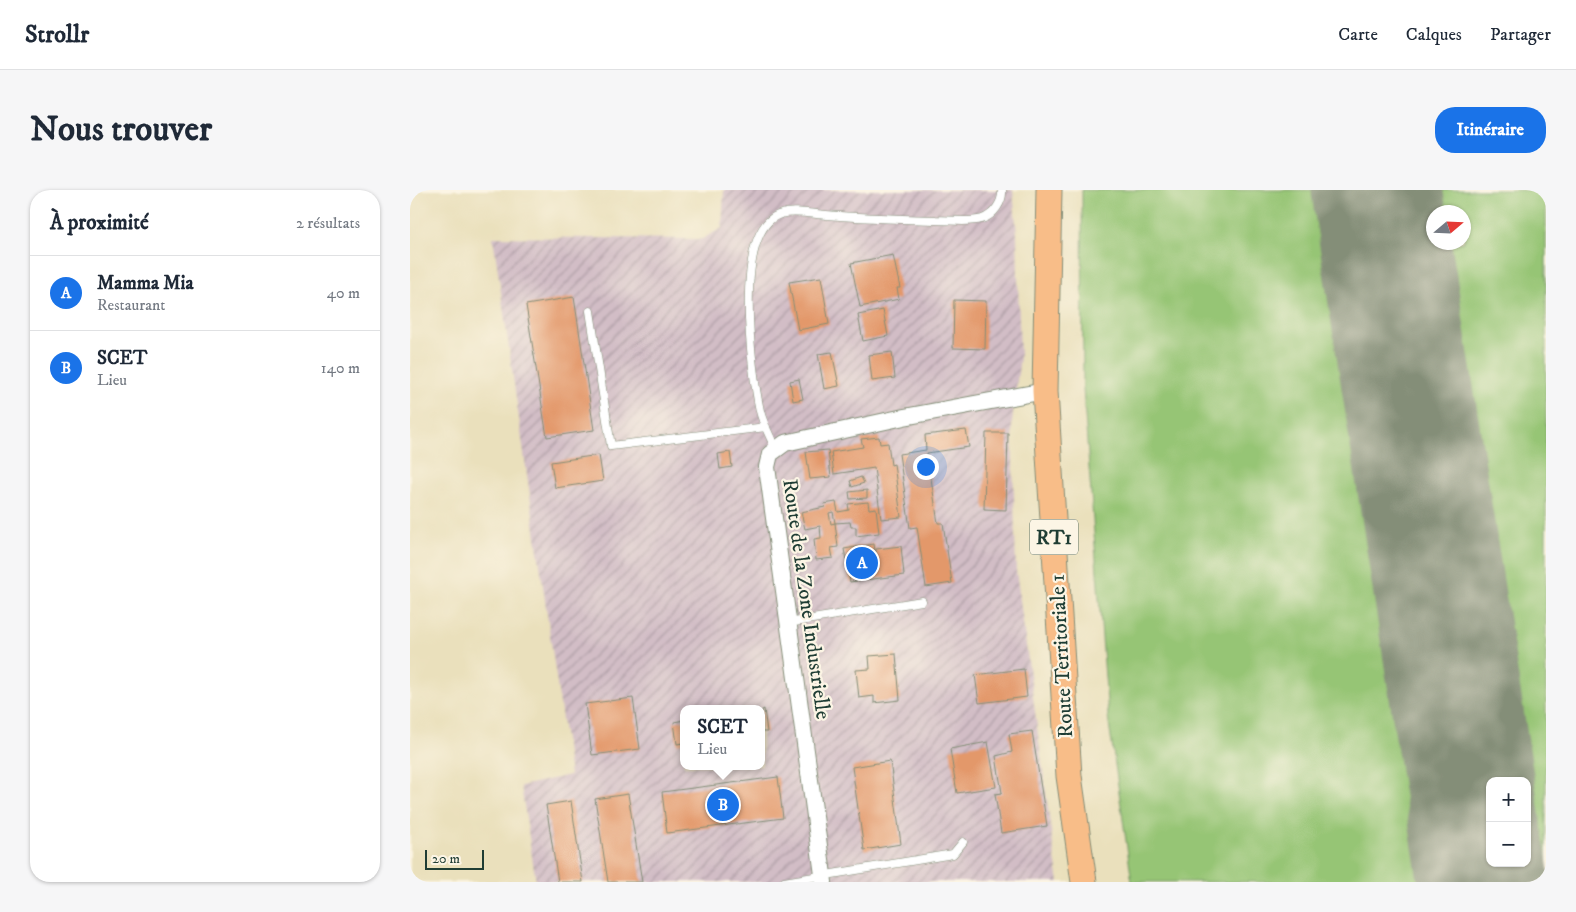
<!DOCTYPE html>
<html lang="fr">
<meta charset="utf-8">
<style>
:root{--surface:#fff;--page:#f6f6f7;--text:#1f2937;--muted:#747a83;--line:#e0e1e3;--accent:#1a73e8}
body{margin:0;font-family:"IM FELL DW Pica",serif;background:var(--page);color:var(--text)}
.controls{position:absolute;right:15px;bottom:15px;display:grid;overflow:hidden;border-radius:10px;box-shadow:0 1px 4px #0004}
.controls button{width:45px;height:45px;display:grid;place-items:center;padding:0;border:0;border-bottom:1px solid var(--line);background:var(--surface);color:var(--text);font:25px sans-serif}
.compass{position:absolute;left:1016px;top:15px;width:45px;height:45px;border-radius:50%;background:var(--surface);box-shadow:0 1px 4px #0004;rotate:71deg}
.scale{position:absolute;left:15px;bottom:12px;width:59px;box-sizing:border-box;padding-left:5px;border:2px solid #1f3d34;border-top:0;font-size:14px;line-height:18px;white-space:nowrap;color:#1f3d34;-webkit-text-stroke:4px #fcf5e5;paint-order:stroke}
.you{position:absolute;left:515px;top:276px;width:18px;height:18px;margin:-12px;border:4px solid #fff;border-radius:50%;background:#1a73e8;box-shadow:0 0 0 8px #1a73e833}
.badge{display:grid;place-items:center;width:32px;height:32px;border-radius:50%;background:var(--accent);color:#fff;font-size:16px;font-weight:700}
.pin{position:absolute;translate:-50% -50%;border:2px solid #fff;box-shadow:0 1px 5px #0006}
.popup{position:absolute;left:270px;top:515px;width:85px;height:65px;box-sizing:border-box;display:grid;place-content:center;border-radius:10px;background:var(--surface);filter:drop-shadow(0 1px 4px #0005);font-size:16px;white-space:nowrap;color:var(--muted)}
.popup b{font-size:19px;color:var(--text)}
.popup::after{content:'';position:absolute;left:50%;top:100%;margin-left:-10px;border:10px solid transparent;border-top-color:var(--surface)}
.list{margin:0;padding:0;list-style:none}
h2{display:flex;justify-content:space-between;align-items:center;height:65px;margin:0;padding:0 20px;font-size:21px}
h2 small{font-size:16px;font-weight:400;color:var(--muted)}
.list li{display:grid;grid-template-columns:32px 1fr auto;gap:15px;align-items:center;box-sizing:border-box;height:75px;padding:0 20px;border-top:1px solid var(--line)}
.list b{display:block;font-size:19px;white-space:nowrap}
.list p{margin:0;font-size:16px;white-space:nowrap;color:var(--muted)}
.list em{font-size:16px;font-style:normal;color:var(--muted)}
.map{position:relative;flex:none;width:1136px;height:692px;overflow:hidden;border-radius:20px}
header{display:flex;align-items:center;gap:30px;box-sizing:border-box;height:70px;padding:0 25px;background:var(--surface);border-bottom:1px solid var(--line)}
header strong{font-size:24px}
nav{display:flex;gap:28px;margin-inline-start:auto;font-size:18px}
.intro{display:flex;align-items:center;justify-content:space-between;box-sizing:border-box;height:120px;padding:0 30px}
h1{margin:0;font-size:35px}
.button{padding:12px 22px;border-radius:20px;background:var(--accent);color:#fff;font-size:18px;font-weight:700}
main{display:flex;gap:30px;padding:0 30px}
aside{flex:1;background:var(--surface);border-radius:20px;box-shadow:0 1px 4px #0004}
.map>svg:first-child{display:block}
</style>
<header>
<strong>Strollr</strong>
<nav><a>Carte</a><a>Calques</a><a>Partager</a></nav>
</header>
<div class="intro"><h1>Nous trouver</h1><a class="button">Itinéraire</a></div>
<main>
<aside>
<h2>À proximité<small>2 résultats</small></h2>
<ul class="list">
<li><span class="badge">A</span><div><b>Mamma Mia</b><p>Restaurant</p></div><em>40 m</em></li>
<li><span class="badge">B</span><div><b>SCET</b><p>Lieu</p></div><em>140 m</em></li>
</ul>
</aside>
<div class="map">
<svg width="1136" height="692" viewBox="0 0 1136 692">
<defs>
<pattern id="industrial-furrows" width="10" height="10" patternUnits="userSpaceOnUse" patternTransform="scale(1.25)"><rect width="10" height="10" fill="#d2bdc6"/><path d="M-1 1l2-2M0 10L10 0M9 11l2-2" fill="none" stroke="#aa9ba2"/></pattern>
</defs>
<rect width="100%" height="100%" fill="#fcf5e5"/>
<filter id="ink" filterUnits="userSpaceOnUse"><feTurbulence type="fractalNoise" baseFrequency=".02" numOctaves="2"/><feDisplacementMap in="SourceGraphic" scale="10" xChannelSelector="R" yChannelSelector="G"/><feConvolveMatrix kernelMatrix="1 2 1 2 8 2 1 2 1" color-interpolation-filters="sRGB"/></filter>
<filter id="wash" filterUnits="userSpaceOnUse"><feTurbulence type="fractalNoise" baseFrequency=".0096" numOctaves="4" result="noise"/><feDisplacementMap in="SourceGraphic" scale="20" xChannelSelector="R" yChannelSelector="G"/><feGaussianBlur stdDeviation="1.12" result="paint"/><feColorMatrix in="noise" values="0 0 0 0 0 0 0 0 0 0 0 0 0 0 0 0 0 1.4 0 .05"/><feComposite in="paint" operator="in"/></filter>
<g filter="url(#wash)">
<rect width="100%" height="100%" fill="#eae0bc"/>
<!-- industrial -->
<path fill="url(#industrial-furrows)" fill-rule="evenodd" d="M314,0H603L607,44L610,167L602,232L606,380L642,648L649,692H126L111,596L160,585L83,47L292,49L312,38ZM274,519H352V576H274Z"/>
<!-- grass -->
<path fill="#96c574" stroke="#5a8154" d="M672,0H927L1041,692H722L698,526L673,199Z
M1025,0H1136V692H1133L1034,53L1054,52V22H1029Z"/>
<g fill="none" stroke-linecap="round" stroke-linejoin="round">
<!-- runway -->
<path stroke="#848e78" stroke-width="131" d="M967,0L1074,692"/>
</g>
<g id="blocks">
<!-- building -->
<path fill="#e3986a" d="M483,65L490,98H487L489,109L450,117L441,73Z
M411,87L419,134L388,140L379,92Z
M164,107L184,240L137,247L116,115Z
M544,110L576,111L575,159L543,158Z
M473,120L478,146L453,151L448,125Z
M422,162L429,196L414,199L408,164Z
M482,162L485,188L462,191L459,165Z
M389,189L393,209L383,211L380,191Z
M556,240L559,257L517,263L528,333H533L542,393L516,397L507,337L500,338L489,264L516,260L515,245Z
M576,243H598L596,320L574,319Z
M469,247L470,254L478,253L481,275L484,274L491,327L471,329L464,278L424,284L421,262L453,257L451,249Z
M418,260L421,287L400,289L396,262Z
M320,262L322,277L310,279L308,264Z
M189,265L193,291L145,298L141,272Z
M451,287L454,293L442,297L440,291Z
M457,300V308L440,309L439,302Z
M426,312L428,322L439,320L438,314L458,312L459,319L466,318L469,343L446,346V337H441L440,332L425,333L423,322L419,323L421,334L425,333L428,357L421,358L423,368L406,370L404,349L411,348L410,336L395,339L391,322L415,317L414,314Z
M464,354L466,369V359L491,356L494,385L440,392L434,359Z
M486,464L490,510L464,513V506L449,508L446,480L460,479L459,466Z
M614,479L617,507L569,513L565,485Z
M223,508L230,559L182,565L175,514Z
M354,519L357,542H352V520Z
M274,530V553L267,554L264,532Z
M622,541L637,636L591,643L585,604L592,603L586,566L602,562L599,544Z
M578,552L586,597L547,603L540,559Z
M480,571L491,654L454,660L442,577Z
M368,587L373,628L257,643L252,602Z
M218,604L232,692H198L185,609Z
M161,611L173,692H148L136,615Z"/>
</g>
</g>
<g filter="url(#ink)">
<use href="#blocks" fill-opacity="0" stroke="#848e78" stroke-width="1"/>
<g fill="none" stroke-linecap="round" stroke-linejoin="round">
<!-- lane casing -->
<g stroke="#848e78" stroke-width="9">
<path id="lane" d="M180,121L201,256L356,237
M366,260C361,248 353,234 350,221C342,183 321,38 371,24C384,20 402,24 416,25C453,28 489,29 526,30C541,30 558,33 572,29C584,25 593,12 592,0
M378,433L512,411
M374,692L543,664L553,652"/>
</g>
<!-- street casing -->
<g stroke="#848e78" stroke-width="18">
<path id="street" d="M414,692L357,277L360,264L375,253L494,227L635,201"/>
</g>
<!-- primary casing -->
<g stroke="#848e78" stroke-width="27">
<path id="primary" d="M639,0L635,201L659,586L674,692"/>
</g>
<!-- lane -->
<use href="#lane" stroke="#fff" stroke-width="8"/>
<!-- street -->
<use href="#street" stroke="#fff" stroke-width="16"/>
<!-- primary -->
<use href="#primary" stroke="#f8bd88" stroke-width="25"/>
</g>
</g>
<g text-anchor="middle" stroke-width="4.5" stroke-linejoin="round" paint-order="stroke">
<!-- shield labels -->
<rect fill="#fcf5e5" stroke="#617469" stroke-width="1" x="620" y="329.5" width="48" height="35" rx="4"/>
<g font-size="20" font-weight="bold" fill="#1f3d34">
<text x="644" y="354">RT1</text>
</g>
<!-- street labels -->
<g font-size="21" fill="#1f3d34" stroke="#fcf5e5">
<text transform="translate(397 409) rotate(82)" y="7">Route de la Zone Industrielle</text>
<text transform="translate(651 466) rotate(-93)" y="7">Route Territoriale 1</text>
</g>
</g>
</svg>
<div class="controls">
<button>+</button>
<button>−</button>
</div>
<svg class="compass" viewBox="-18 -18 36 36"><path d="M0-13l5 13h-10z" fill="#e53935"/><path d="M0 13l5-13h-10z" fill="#747a83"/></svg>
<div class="scale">20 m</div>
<div class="you"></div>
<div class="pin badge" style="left:452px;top:373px">A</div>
<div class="pin badge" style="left:313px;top:615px">B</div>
<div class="popup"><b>SCET</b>Lieu</div>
</div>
</main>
